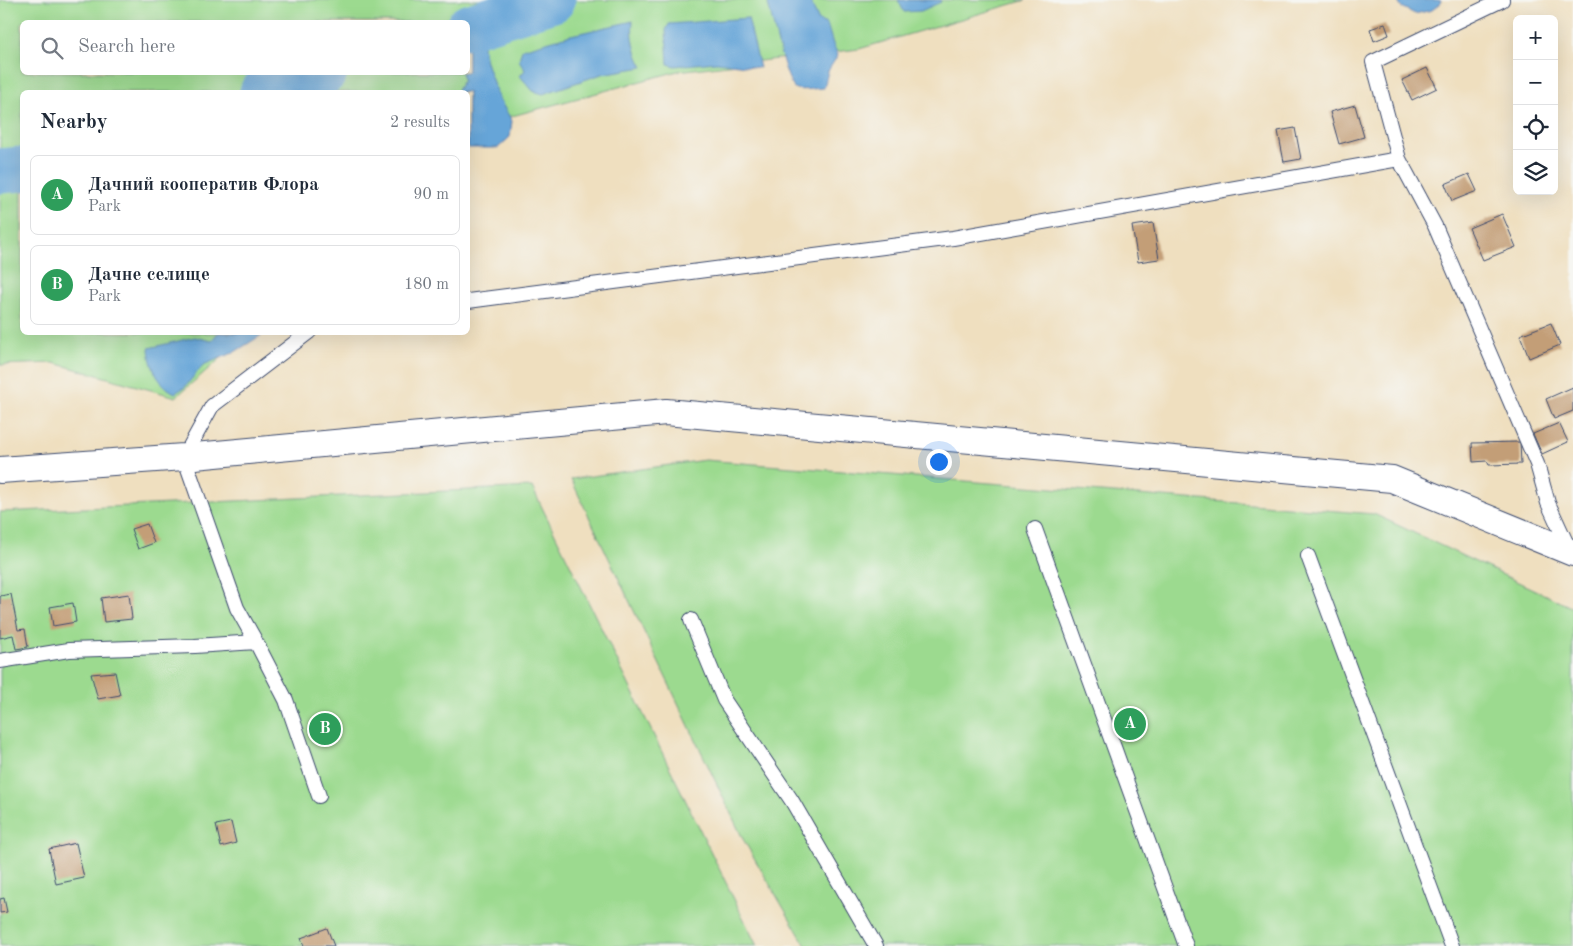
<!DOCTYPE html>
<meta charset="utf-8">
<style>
:root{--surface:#fff;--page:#f2f2f3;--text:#1f2937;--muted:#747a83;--line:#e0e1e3;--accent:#d1495b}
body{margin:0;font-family:"Old Standard TT",serif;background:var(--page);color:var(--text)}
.controls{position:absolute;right:15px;top:15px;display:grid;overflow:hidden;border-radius:8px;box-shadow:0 5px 20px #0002}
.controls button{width:45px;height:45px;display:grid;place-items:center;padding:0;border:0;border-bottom:1px solid var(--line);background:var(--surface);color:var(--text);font:25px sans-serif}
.you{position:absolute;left:938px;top:461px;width:18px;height:18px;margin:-12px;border:4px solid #fff;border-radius:50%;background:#1a73e8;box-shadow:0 0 0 8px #1a73e833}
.badge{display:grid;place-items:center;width:32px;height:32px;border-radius:50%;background:var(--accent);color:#fff;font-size:16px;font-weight:700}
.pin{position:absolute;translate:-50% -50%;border:2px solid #fff;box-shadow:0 1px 5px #0006}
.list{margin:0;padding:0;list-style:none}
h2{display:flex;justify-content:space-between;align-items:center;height:65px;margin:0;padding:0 20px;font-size:21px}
h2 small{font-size:16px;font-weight:400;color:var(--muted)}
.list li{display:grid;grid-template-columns:32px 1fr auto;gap:15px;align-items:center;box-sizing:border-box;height:80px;margin:0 10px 10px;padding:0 10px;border:1px solid var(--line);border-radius:8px}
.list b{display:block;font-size:19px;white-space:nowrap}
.list p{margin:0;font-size:16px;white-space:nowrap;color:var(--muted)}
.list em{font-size:16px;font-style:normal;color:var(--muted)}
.icon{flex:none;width:28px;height:28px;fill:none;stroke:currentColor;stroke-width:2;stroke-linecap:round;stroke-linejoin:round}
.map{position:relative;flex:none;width:1573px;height:946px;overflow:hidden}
.search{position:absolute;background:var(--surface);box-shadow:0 5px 20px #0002;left:20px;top:20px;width:450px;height:55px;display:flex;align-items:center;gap:12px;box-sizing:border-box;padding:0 18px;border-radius:8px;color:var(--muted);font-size:19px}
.panel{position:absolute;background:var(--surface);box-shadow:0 5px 20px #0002;left:20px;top:90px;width:450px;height:245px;border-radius:8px}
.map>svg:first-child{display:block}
</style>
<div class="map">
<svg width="1573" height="946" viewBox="0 0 1573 946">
<rect width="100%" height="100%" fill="#f6f6f2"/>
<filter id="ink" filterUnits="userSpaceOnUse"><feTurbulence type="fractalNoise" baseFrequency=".02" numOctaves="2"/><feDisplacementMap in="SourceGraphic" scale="10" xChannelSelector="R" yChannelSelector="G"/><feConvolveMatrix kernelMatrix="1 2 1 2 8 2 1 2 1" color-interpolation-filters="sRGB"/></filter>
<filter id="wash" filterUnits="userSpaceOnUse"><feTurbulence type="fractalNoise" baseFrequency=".0096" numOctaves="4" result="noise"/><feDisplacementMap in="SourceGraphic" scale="20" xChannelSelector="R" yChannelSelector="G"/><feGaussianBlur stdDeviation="1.12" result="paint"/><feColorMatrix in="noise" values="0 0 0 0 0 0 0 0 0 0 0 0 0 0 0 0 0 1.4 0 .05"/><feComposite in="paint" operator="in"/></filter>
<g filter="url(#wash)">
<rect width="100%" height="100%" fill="#efdfbf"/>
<!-- green -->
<path fill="#9cda8f" stroke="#5c8476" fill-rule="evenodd" d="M0,0H1026L859,49L678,71L468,128V92H22V332L250,333L176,397L54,363L0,365ZM22,22H468V72H22Z
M705,460L1374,514L1573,608V946H806L743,839L571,479Z
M532,487L757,946H0V512Z"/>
<!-- water -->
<path fill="#66a5d8" stroke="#406a9b" d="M770,0H811L813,8L819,21L827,24L833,44L838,55L828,71L824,88C816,88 804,91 796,89C786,86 772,17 768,4Z
M898,0H940L941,2L921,11L904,12Z
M1397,0H1441L1440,4L1432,10L1415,14L1401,7Z
M748,18L760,68L717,62L675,66L668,64L666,30L669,24Z
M633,21C631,36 635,54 643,67L602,74L543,94L533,91L520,76L525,70L519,60L522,49L571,35Z
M468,28L475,29L481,36L486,62L498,97L512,121L510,137L498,148H468V92H456L463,80L461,73L468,72Z
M218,333H265L233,353L203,365L185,387L175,393C158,385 150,366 149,348L195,337L211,341Z"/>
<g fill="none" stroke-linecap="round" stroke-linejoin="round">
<!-- river -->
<path stroke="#66a5d8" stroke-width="45" d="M468,27L553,0
M262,92L325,72
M0,171L22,169"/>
</g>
<g id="blocks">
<!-- building -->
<path fill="#c39e77" d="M1385,24L1389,35L1374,41L1370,29Z
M1427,68L1437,88L1412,100L1402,80Z
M1355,105L1364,137L1339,144L1330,112Z
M1295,128L1301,159L1284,162L1278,131Z
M1469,174L1477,191L1452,201L1445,184Z
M1502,214L1516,247L1483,260L1469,228Z
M1153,223L1159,259L1138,262L1132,226Z
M1551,323L1560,345L1529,358L1520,335Z
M1573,387V411L1554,419L1546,399Z
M1559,423L1568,442L1542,454L1533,434Z
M1520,442L1521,464L1489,465L1487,461L1473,462L1472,443Z
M147,524L154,543L138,549L131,529Z
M11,594L18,630L25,629L28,647L16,649L13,635L0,638V596Z
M129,594L132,619L104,622L101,598Z
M73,603L76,622L53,626L50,607Z
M115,672L120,695L98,699L91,674Z
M231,822L236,843L221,847L216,825Z
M76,843L84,878L56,884L49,849Z
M4,898L7,912L0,913V899Z
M327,928L334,946H304L301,938Z"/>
</g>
</g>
<g filter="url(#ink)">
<use href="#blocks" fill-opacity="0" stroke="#3b496d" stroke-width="1"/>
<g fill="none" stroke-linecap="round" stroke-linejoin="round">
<!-- service casing -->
<g stroke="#3b496d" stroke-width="16">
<path id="service" d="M1502,0L1373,62L1399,159L1435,226L1537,464L1548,503L1570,551
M468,301L953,238L1399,159
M309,332L212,406L184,457L237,608L256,642L286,700L319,796
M1035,529L1186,946
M1308,556L1452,946
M691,620L724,700L792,801L876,946
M0,661L69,650L195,646L256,642"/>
</g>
<!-- minor casing -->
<g stroke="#3b496d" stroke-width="28">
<path id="minor" d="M0,470L184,457L666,412L1392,479L1573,553"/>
</g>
<!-- service -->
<use href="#service" stroke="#fff" stroke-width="14"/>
<!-- minor -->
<use href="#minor" stroke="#fff" stroke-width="26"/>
</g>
</g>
</svg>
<div class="controls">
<button>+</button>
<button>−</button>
<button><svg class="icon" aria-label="locate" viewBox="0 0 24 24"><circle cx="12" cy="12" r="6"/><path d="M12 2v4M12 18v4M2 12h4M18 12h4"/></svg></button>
<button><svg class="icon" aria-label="layers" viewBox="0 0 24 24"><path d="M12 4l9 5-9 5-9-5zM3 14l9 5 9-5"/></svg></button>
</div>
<div class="you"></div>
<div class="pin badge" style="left:1130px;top:724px;background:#2e9e5b">A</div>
<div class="pin badge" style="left:325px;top:729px;background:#2e9e5b">B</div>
<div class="search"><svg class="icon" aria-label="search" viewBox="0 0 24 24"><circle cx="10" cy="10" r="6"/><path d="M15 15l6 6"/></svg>Search here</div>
<section class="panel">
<h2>Nearby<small>2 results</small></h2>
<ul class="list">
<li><span class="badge" style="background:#2e9e5b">A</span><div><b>Дачний кооператив Флора</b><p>Park</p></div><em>90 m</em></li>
<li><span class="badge" style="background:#2e9e5b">B</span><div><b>Дачне селище</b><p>Park</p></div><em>180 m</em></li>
</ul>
</section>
</div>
